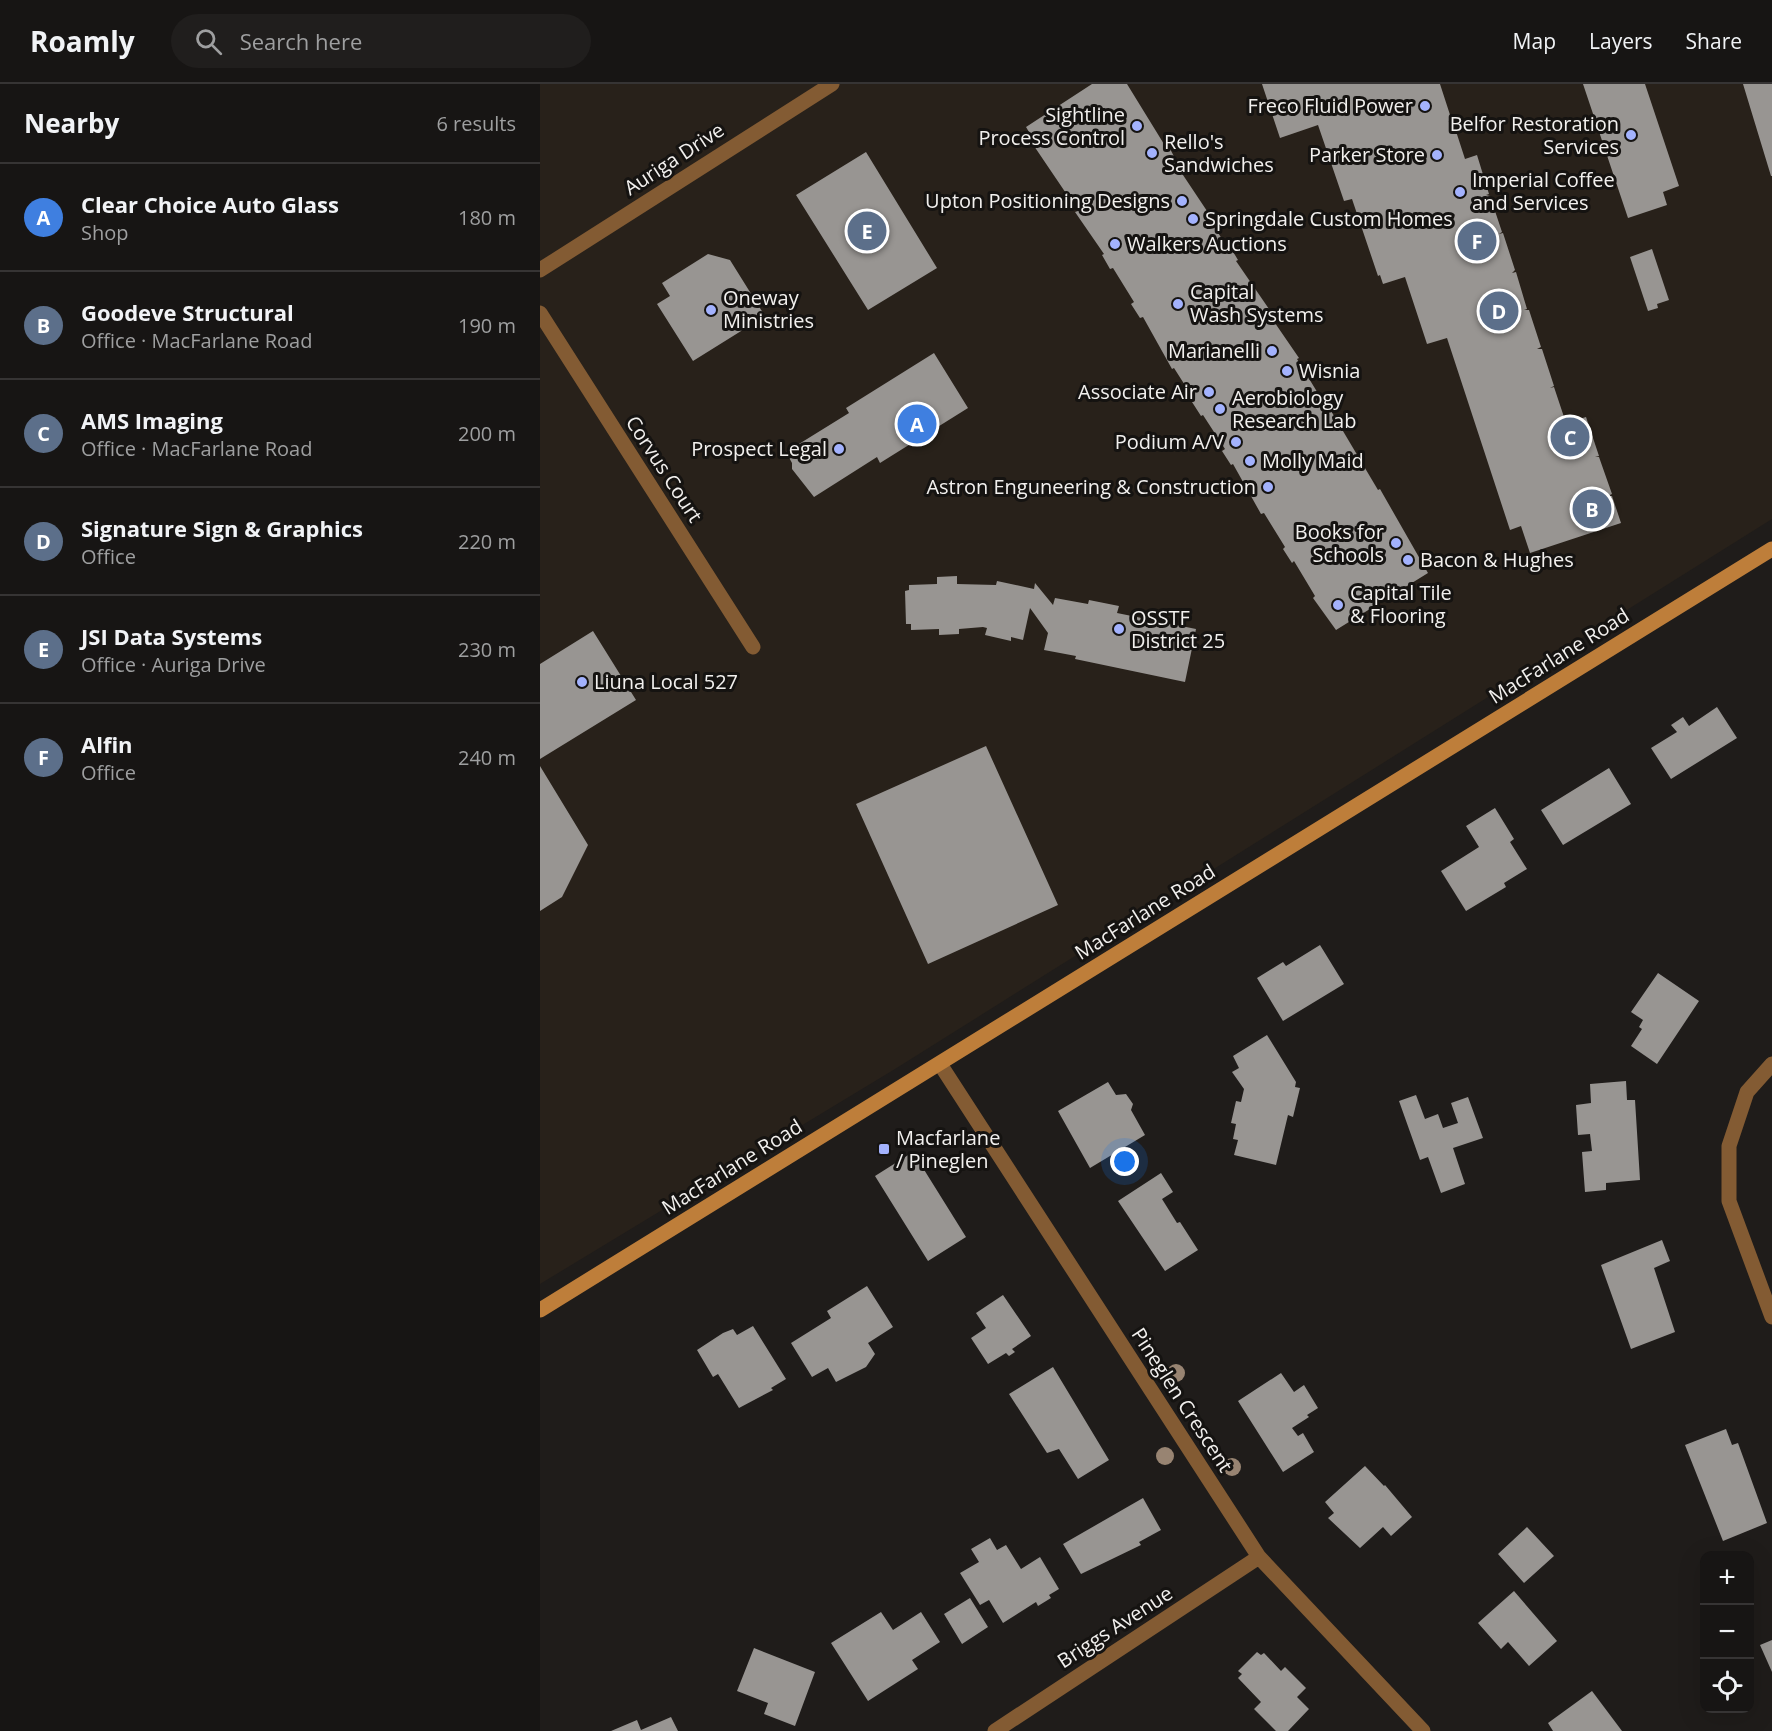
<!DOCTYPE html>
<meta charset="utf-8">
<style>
:root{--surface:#171514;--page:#201e1d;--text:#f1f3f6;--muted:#9e9fa0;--line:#363434;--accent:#a3b2fd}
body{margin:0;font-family:"Open Sans",sans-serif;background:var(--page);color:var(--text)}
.controls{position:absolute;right:18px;bottom:18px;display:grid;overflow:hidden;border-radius:12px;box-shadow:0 6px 24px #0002}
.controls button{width:54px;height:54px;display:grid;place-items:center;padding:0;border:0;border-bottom:2px solid var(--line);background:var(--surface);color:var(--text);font:30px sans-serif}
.you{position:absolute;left:585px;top:1078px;width:21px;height:21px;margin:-15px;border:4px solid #fff;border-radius:50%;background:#1a73e8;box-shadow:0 0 0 9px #1a73e833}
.badge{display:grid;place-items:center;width:39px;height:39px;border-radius:50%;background:var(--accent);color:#fff;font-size:20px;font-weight:700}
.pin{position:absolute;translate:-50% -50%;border:3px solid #fff;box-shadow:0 2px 6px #0006}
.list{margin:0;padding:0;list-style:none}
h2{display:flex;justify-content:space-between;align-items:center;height:78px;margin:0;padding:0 24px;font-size:26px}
h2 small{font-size:20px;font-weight:400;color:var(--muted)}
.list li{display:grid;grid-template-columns:39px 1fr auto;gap:18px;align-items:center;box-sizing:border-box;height:108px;padding:0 24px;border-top:2px solid var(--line)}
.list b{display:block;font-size:22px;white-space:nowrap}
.list p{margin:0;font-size:20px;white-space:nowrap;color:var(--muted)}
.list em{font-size:20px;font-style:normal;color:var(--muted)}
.icon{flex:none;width:33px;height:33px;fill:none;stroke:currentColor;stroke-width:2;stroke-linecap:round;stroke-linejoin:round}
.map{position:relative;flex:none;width:1232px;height:1647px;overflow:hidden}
header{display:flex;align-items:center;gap:36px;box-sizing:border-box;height:84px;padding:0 30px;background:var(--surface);border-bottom:2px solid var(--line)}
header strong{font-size:28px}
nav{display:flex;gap:33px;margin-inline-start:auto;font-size:21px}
.search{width:420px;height:54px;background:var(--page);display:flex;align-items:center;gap:15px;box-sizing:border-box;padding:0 21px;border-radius:33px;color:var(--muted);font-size:22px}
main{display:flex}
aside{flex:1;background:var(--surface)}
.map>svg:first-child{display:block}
</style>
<header>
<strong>Roamly</strong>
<div class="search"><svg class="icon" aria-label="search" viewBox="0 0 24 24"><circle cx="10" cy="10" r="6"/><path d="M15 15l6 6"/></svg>Search here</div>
<nav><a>Map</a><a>Layers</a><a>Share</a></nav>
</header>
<main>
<aside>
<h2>Nearby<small>6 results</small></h2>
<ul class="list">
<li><span class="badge" style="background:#3f7fe0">A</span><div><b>Clear Choice Auto Glass</b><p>Shop</p></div><em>180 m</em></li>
<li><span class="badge" style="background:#5c6f8a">B</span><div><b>Goodeve Structural</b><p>Office · MacFarlane Road</p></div><em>190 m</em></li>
<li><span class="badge" style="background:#5c6f8a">C</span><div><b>AMS Imaging</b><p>Office · MacFarlane Road</p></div><em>200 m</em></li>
<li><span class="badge" style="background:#5c6f8a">D</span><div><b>Signature Sign &amp; Graphics</b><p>Office</p></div><em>220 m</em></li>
<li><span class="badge" style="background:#5c6f8a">E</span><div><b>JSI Data Systems</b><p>Office · Auriga Drive</p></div><em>230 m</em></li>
<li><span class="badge" style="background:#5c6f8a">F</span><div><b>Alfin</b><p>Office</p></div><em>240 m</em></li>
</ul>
</aside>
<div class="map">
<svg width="1232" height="1647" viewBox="0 0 1232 1647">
<rect width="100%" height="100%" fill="#1f1c1a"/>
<!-- built -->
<path fill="#28211a" d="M0,0H1232V435L355,985L0,1200Z"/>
<!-- building -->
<path fill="#989592" d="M552,0H587L627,65L629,63L637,78L635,79L667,127L665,128L687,163L689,161L698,176L696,177L729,225L726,226L759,274L757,275L779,311L781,310L838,406L840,405L888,489L796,546L773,514L775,512L754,477L752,479L743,465L745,463L724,429L721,430L693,380L691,381L682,367L685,365L663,331L661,332L652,318L655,317L634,284L632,285L603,233L600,234L591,220L594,218L573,184L570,185L562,171L564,170L535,128L538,127L492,59L495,58L486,43Z
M722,0H900L912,37L908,38H913L925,75L937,71L949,110L946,111L950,112L962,148L959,150L963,149L975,186L972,189L976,188L987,225L984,226H989L1001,263L997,265H1002L1014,302L1010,304L1014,303L1026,339L1046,333L1059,372L1055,373H1059L1072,410L1068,412H1072L1081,439L990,469L981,442L970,446L907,254L887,260L865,193L843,200L840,191L838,192L812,115L804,117L778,41L740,54Z
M1043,0H1105L1139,102L1123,108L1127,121L1088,134Z
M1203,0H1232V92H1231Z
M326,68L397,184L328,226L256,111Z
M1112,165L1129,216L1117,220L1118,224L1108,227L1090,173Z
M168,170L190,176L225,232L153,277L117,220L130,212L122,199Z
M394,269L428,324L340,379L337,373L274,413L252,385V379L246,368L309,329L306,324Z
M417,492V500L456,501L457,497L494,505L495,499L513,521L515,514L548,520L549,516L579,522L577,529L656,545L645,598L535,575L536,572L504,566L508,549L490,524L483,556L471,553V557L445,551L447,544L443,543L419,545V550L399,551V545L371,546V540H366L365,507L369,506V501L397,500V493Z
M53,547L96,616L0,675V580Z
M1177,623L1197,654L1131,695L1111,664L1137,648L1131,641L1143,633L1149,642Z
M446,662L518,821L388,880L316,720Z
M0,682L48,761L22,813L0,827Z
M1069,684L1091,720L1023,761L1001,726Z
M955,724L974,755L970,758L987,785L964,799L966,803L926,827L901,787L939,763L926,742Z
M780,861L804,900L743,937L717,894L743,878L746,882Z
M1118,889L1159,917L1117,980L1091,962L1102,945L1099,943L1103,936L1091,928Z
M727,951L756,998L755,1003L760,1004L753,1033L748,1031L736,1081L694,1071L698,1056L693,1055L696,1040L691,1039L696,1017L701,1018L704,1005L692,988L699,984L693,972Z
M1086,997L1087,1016H1095L1100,1096L1066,1099V1106L1045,1108L1042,1068L1052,1067L1050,1050L1038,1051L1036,1021L1051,1019L1050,1000Z
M568,998L576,1011L586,1010L593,1020L591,1026L605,1051L550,1084L518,1027Z
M876,1011L885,1035L898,1030L903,1044L918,1039L911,1019L928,1013L943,1054L913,1064L925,1100L901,1109L888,1073L880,1076L859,1017Z
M373,1068L426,1153L388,1177L335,1092Z
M621,1089L633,1108L622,1115L637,1139L640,1138L658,1166L625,1187L578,1117Z
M1122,1156L1130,1177L1114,1184L1135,1248L1091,1265L1061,1181Z
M327,1202L353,1243L328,1259L335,1270L326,1283L296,1298L288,1284L272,1293L251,1259L291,1234L287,1227Z
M463,1211L491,1252L472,1265L475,1268L469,1272L466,1269L448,1280L431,1254L446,1244L436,1229Z
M213,1242L246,1295L231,1304L233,1306L199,1324L178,1290L173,1293L157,1266L183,1249L193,1245L197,1251Z
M513,1283L569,1376L538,1395L519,1365L507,1369L469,1310Z
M741,1289L754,1308L764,1301L778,1324L767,1331L769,1333L752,1344L758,1352L763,1349L774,1368L743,1388L698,1317Z
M1186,1345L1192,1361L1198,1359L1227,1439L1183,1457L1145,1361Z
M825,1382L844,1402L845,1401L872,1433L851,1452L843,1443L820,1464L788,1434L794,1429L785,1418Z
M603,1414L621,1446L599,1458L601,1461L541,1490L523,1460Z
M987,1443L1014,1472L984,1499L958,1470Z
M450,1454L457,1466L466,1461L481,1485L500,1473L519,1505L509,1511L511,1514L498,1522L496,1518L463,1539L449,1516L440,1521L420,1489L439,1478L431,1465Z
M974,1507L1017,1557L989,1582L968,1558L961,1565L938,1539Z
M430,1514L448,1543L422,1560L404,1530Z
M341,1528L353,1546L381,1528L400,1558L372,1576L378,1585L328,1617L291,1559Z
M1232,1556V1588L1220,1561Z
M214,1564L275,1588L255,1642L224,1630L228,1619L197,1607Z
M717,1568L721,1571L724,1569L741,1587L745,1583L766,1604L757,1613L769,1625L748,1647H736L714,1625L721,1618L698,1594L702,1590L698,1587Z
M1052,1607L1082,1647H1013L1008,1639Z
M131,1633L138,1647H71L97,1636L101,1646Z"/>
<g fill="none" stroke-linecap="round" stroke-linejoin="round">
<!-- street -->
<path stroke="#835b33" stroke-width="15" d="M0,186L292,0
M0,229L213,563
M400,980L719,1473L883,1647
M1232,980L1207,1008L1189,1062V1117L1232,1233
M455,1647L719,1473"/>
<!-- secondary -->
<path stroke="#be7e3a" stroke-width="15" d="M0,1226L1232,465"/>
</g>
<!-- trees -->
<g fill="#988472">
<circle cx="636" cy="1289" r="9"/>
<circle cx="625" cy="1372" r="9"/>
<circle cx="692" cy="1383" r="9"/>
</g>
<!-- markers -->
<g fill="#a3b2fd" stroke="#151311" stroke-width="2">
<circle cx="885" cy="22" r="6"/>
<circle cx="597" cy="42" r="6"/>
<circle cx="1091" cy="51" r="6"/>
<circle cx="612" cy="69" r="6"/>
<circle cx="897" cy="71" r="6"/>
<circle cx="920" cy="108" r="6"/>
<circle cx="642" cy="117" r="6"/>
<circle cx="653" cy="135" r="6"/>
<circle cx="575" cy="160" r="6"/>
<circle cx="638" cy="220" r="6"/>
<circle cx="171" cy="226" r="6"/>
<circle cx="732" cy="267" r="6"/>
<circle cx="747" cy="287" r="6"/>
<circle cx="669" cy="308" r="6"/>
<circle cx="680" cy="325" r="6"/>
<circle cx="696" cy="358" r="6"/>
<circle cx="299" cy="365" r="6"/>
<circle cx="710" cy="377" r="6"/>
<circle cx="728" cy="403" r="6"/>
<circle cx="856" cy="459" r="6"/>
<circle cx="868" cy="476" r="6"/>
<circle cx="798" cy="521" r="6"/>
<circle cx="579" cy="545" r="6"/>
<circle cx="42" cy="598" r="6"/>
<rect x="338" y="1059" width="12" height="12" rx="3"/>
</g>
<g text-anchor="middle" stroke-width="6" stroke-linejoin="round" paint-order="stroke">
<!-- poi labels -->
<g font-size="20" fill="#f2f0ee" stroke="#151311" text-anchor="start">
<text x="873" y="29" text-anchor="end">Freco Fluid Power</text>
<text x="585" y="38" text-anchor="end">Sightline<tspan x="585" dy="23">Process Control</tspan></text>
<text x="1079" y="47" text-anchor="end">Belfor Restoration<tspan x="1079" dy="23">Services</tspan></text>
<text x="624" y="65">Rello's<tspan x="624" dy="23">Sandwiches</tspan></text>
<text x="885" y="78" text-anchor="end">Parker Store</text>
<text x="932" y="103">Imperial Coffee<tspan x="932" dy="23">and Services</tspan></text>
<text x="630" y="124" text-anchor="end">Upton Positioning Designs</text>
<text x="665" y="142">Springdale Custom Homes</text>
<text x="587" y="167">Walkers Auctions</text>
<text x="650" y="215">Capital<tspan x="650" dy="23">Wash Systems</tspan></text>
<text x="183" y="221">Oneway<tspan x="183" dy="23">Ministries</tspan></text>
<text x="720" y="274" text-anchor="end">Marianelli</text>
<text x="759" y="294">Wisnia</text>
<text x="657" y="315" text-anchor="end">Associate Air</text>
<text x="692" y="321">Aerobiology<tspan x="692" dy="23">Research Lab</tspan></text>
<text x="684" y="365" text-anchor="end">Podium A/V</text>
<text x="287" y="372" text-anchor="end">Prospect Legal</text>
<text x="722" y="384">Molly Maid</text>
<text x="716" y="410" text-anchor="end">Astron Enguneering &amp; Construction</text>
<text x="844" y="455" text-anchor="end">Books for<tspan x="844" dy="23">Schools</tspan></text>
<text x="880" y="483">Bacon &amp; Hughes</text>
<text x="810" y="516">Capital Tile<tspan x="810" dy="23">&amp; Flooring</tspan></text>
<text x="591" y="541">OSSTF<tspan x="591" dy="23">District 25</tspan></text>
<text x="54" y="605">Liuna Local 527</text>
<text x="356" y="1061">Macfarlane<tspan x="356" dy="23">/ Pineglen</tspan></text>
</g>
<!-- street labels -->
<g font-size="20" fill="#f2f0ee" stroke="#151311">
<text transform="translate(134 75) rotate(-33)" y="7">Auriga Drive</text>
<text transform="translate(124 385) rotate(57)" y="7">Corvus Court</text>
<text transform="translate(1019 572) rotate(-32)" y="7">MacFarlane Road</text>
<text transform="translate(605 828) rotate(-32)" y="7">MacFarlane Road</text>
<text transform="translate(192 1083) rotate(-32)" y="7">MacFarlane Road</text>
<text transform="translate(642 1316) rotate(57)" y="7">Pineglen Crescent</text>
<text transform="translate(575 1543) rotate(-33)" y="7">Briggs Avenue</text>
</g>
</g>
</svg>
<div class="controls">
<button>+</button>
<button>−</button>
<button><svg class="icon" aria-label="locate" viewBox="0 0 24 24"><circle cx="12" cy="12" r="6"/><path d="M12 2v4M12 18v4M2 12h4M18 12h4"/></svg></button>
</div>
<div class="you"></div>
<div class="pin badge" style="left:377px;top:340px;background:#3f7fe0">A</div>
<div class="pin badge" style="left:1052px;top:425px;background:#5c6f8a">B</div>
<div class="pin badge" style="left:1030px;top:353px;background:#5c6f8a">C</div>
<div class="pin badge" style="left:959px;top:227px;background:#5c6f8a">D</div>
<div class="pin badge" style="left:327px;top:147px;background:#5c6f8a">E</div>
<div class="pin badge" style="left:937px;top:157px;background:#5c6f8a">F</div>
</div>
</main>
